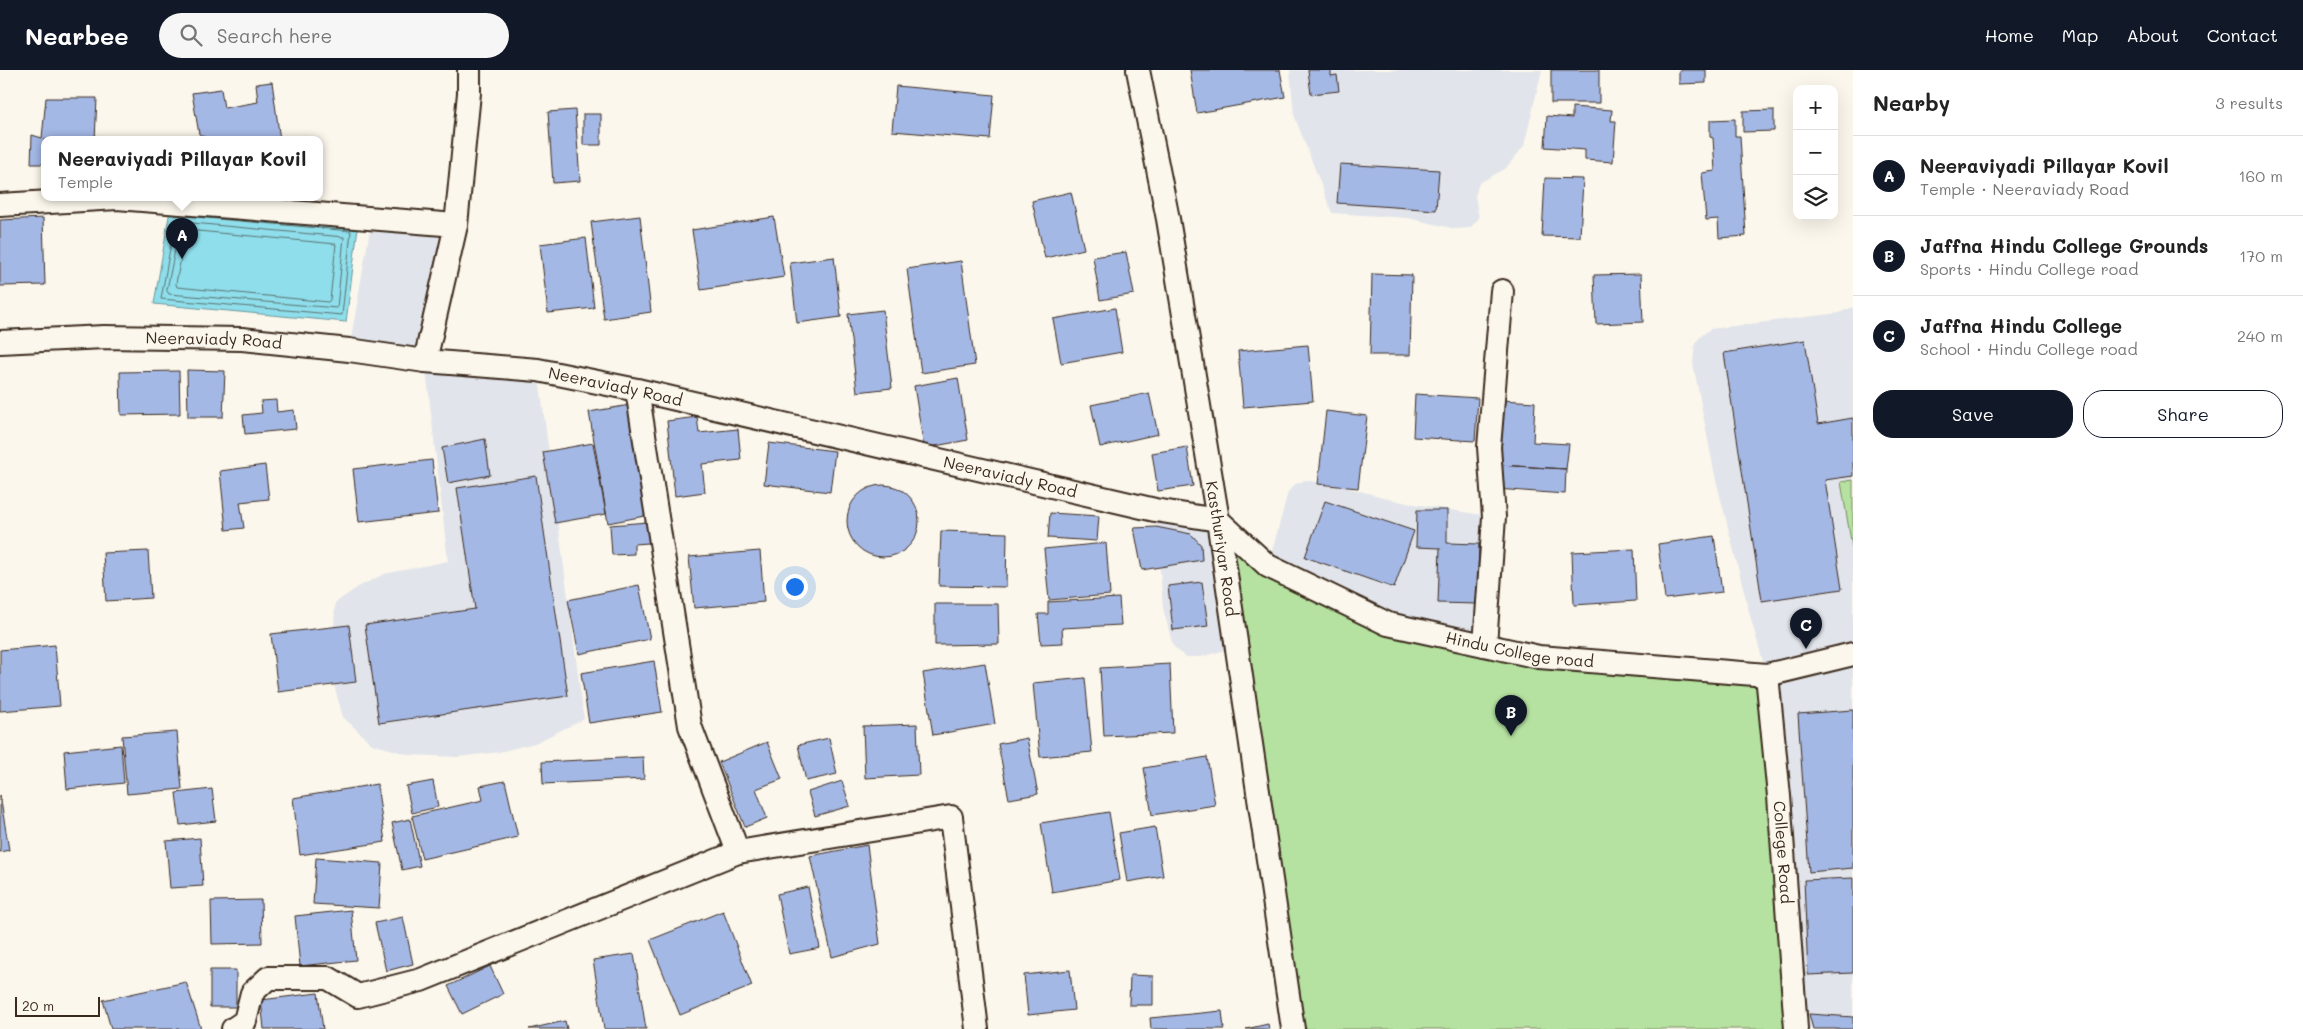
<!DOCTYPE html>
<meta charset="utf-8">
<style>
:root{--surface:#fff;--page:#f6f6f6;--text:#222;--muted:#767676;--line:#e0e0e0;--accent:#111827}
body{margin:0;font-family:Mali,sans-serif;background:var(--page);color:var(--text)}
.controls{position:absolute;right:15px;top:15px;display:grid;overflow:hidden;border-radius:10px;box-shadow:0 5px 20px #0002}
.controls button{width:45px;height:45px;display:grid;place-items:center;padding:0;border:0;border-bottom:1px solid var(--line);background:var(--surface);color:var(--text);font:25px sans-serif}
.scale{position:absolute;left:15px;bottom:12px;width:85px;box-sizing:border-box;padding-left:5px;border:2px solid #3b2a1e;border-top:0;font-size:14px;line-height:18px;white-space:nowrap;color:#3b2a1e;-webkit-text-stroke:4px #fbf7ec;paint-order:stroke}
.you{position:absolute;left:794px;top:516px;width:18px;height:18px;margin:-12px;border:4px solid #fff;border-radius:50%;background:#1a73e8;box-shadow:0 0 0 8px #1a73e833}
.badge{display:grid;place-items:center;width:32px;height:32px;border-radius:50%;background:var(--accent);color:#fff;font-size:16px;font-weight:700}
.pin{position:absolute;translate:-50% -41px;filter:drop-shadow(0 1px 2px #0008)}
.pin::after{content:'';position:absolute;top:26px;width:18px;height:15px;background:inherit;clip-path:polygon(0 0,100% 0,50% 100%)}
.popup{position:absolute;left:41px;top:66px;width:282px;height:65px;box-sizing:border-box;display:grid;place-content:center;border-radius:10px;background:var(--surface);filter:drop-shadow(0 1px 4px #0005);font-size:16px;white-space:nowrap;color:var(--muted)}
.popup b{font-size:19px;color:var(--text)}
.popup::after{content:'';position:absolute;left:50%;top:100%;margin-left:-10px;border:10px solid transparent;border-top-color:var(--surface)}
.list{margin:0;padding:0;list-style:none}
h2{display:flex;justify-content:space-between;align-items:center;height:65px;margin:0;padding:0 20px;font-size:21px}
h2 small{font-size:16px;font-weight:400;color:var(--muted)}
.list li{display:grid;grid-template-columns:32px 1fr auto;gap:15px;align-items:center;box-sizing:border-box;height:80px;padding:0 20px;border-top:1px solid var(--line)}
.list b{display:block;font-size:19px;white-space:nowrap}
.list p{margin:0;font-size:16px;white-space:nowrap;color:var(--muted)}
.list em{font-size:16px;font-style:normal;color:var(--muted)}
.actions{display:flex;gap:10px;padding:15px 20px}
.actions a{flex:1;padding:11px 0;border:1px solid var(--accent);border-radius:20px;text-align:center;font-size:18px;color:var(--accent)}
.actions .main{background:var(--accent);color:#fff}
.icon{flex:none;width:28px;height:28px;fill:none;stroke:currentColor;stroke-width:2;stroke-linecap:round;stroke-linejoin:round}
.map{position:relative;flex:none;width:1853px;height:959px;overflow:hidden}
header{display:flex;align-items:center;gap:30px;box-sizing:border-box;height:70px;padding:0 25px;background:var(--accent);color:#fff}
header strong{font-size:24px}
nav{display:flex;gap:28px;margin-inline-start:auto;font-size:18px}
.search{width:350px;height:45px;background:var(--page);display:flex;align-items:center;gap:12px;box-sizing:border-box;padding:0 18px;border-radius:28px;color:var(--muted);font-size:19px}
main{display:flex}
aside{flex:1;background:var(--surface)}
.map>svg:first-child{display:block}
</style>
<header>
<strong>Nearbee</strong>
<div class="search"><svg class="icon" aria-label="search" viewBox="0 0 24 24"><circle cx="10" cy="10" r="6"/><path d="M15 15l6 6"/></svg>Search here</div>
<nav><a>Home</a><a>Map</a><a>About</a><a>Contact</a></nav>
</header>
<main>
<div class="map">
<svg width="1853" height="959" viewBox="0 0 1853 959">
<rect width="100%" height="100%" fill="#fbf7ec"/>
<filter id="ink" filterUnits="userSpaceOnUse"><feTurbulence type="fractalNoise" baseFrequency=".02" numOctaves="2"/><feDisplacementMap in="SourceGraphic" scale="10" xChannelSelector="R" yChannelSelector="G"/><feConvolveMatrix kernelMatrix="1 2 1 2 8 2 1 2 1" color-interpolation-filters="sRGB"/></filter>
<g filter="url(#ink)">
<!-- built -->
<path fill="#e1e4ea" d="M1290,0H1542L1524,76L1505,99L1479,113L1475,126L1479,148L1470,158L1456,159L1408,148L1332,143L1294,45Z
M372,148L456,155L425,291L538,300L584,649L535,673L499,682L458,687L410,685L372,674L343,647L332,608L335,533L358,517L384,504L448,491L425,291L349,280Z
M1853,237V959H1796L1767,605L1752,553L1715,406L1693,293L1695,274L1701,266L1710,259L1839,243Z
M1305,410L1352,419L1402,432L1494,447L1485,575L1388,554L1268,496L1288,422L1294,415Z
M1155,440L1218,450L1236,577L1201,587H1185L1173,576L1163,538Z"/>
<!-- green -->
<path fill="#b5e2a0" stroke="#78865f" d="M1853,410V483L1841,412Z
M1218,450L1268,496L1388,554L1539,587L1767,605L1796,959H1293Z"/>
<!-- water -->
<path fill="#8edeeb" stroke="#6d9699" d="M170,140L358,157L346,252L154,234Z"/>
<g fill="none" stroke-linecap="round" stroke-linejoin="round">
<!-- shore -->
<path stroke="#5c7270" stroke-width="1" d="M176,145L161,229L342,245L351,161L185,146
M181,152L344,167L337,238L169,224L167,221Z
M187,160L336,174L330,230L328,232L177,217L176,214Z"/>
</g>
<!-- building -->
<path fill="#a4b8e6" stroke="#3b2a1e" d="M1190,0H1280L1285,27L1197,43Z
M1308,0H1331V6L1337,5L1339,21L1311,24Z
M1551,0H1599V33H1551Z
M1679,0H1706V13L1679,14Z
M272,12L280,70H209L199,64L192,23L221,19L224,38L258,32L256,14Z
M896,16L994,25L990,69L892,61Z
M46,28H97L95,70H44V94H31L32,65L42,68Z
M1572,37L1612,40L1611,51H1616L1613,92L1585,90V80L1545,77L1547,46L1572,48Z
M575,40L580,111L553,113L548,42Z
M1774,40V61L1743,62V41Z
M583,44H601V75H583Z
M1735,49V66H1740L1746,166L1719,168L1718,149L1706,150L1702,103L1715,101L1713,68L1710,67V50Z
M1340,94L1439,100L1436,140L1337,133Z
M1545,108L1583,109L1580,167L1542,166Z
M1071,122L1084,179L1045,188L1032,131Z
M640,146L651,242L604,249L591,152Z
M774,147L784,207L701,220L692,160Z
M43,148L45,215L0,216V150Z
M586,168L594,238L548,243L540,174Z
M1126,182L1134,224L1100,230L1093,187Z
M834,187L841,247L797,253L790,193Z
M961,191L975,295L921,303L907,199Z
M1372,204L1412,205L1410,285H1370Z
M1641,204L1643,252L1596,254L1594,205Z
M1115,238L1122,282L1061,293L1053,249Z
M883,240L892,318L857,322L848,244Z
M1805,270L1818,354L1853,348V406L1825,410L1842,519L1762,531L1724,283Z
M1308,275L1313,331L1243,337L1238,281Z
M187,300L225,301L223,347H188Z
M179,301L180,344L121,345L120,302Z
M958,308L968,370L924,378L914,316Z
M1149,323L1158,364L1100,377L1091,335Z
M1415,324L1478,328L1475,371L1413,367Z
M276,330L277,342L294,340L296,359L245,364L243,345L262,343L261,331Z
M1502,330L1535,332L1533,372L1569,374L1566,399L1498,395Z
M630,335L650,445L608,453L589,342Z
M1326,341L1367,346L1358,418L1318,414Z
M697,347L699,363L738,359L741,390L702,394L705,422L675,426L667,351Z
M485,369L490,405L448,413L442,378Z
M593,373L606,444L555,453L543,382Z
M769,373L835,381L830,422L764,414Z
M1187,377L1193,416L1158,421L1152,383Z
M432,390L438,443L359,452L353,399Z
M265,395L269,429L240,432L244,458L226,460L220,401Z
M1498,395L1566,399L1565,424L1496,419Z
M536,406L568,626L379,653L365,555L475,539L457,418Z
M847 451a36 36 0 1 1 72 0a36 36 0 1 1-72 0Z
M1325,431L1414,461L1394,518L1305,487Z
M1417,440H1447V473L1479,474L1477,534L1438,533L1440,478L1416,477Z
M1050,443L1099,446L1097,471L1048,468Z
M648,452L649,473L634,474V484L612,485L610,455Z
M1156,457L1191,464L1201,475L1202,490L1142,500L1134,458Z
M941,461L1007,463L1006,517L939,516Z
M1714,466L1722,522L1665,529L1658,474Z
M1106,473L1110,525L1049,530L1044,479Z
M1634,479L1636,531L1574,535L1572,482Z
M148,481L151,528L106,531L103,483Z
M760,481L764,532L694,538L689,487Z
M1202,512L1208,556L1173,560L1168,516Z
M639,515L650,569L579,584L568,530Z
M1119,528L1121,555L1062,558L1063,573L1041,574L1038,544H1048V532Z
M935,534H998L999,574L935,575Z
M349,555L356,612L278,622L271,564Z
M55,575L60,636L0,641V580Z
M654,591L662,642L589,653L581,603Z
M985,593L995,654L933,665L923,603Z
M1170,594L1173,663L1104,666L1100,598Z
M1085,608L1092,682L1040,687L1033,613Z
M1853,640V798L1809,802L1798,644Z
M917,654L919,705L865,708L863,656Z
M177,662L182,719L127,724L122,666Z
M829,668L837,704L806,711L798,675Z
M1027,668L1038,724L1009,729L998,674Z
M767,672L782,709L756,719L767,748L745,757L719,692Z
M121,675L124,713L67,719L64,681Z
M643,687L644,709L543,714L542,692Z
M1207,687L1215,735L1152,745L1144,698Z
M433,711L438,737L412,743L406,716Z
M505,711L518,767L422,789L412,746L483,730L480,716Z
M842,711L850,736L815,746L808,722Z
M377,714L385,772L300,785L293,728Z
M212,719L216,751L180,755L176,723Z
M0,725L9,780L0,782Z
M1109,742L1120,810L1052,822L1041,753Z
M410,749L420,796L402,800L392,753Z
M1155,757L1163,806L1127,812L1119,763Z
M200,768L203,816L170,818L166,771Z
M867,775L880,874L832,887L810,786Z
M316,788L382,793L379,838L313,834Z
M1853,808V903L1808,905L1804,810Z
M808,817L820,878L789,884L777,824Z
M261,830L262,873L212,874L211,831Z
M351,840L356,890L300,896L295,846Z
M723,841L752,916L680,945L650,870Z
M403,847L413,894L386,901L375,853Z
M634,884L646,959H604L593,890Z
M490,896L503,924L462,944L448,916Z
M210,900H236V937H210Z
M1070,900L1074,940L1028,945L1024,905Z
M1130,905L1153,906V935H1129Z
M186,912L201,959H111L103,930Z
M318,923L323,959H264L261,930Z
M1222,941L1224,959H1151L1150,948Z
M1809,944L1853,947V959H1813Z
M565,951L567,959H529Z
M1268,954L1269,959H1246Z"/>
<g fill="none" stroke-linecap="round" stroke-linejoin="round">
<!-- minor casing -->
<g stroke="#3b2a1e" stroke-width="26">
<g id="minor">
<path id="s1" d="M1138,0L1168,149L1218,450L1293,959"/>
<path d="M0,135L117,128L456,155"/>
<path id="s2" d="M0,272L104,267L242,269L349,280L425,291L538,300L637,320L1155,440L1218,450L1268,496L1388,554L1539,587L1767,605L1853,584"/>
<path d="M425,291L456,155L469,23V0"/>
<path d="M637,320L690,656L738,782"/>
<path d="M1485,575L1494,447L1489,377L1502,221"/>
<path id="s3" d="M1767,605L1779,726L1796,959"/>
<path d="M233,959L245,951L252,923L268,908H328L358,926L421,910L738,782L951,747L977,959"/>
</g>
</g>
<!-- minor -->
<use href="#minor" stroke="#fbf7ec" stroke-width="22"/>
</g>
</g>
<g text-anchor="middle" stroke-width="4.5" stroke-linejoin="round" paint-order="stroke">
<!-- street labels -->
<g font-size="16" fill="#3b2a1e" stroke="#fbf7ec">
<text dy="6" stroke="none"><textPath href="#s2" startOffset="214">Neeraviady Road</textPath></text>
<text dy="6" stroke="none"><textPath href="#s2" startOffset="619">Neeraviady Road</textPath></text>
<text dy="6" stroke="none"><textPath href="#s2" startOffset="1024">Neeraviady Road</textPath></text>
<text dy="6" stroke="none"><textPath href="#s1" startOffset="486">Kasthuriyar Road</textPath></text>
<text dy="6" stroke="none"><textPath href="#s2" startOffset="1572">Hindu College road</textPath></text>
<text dy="6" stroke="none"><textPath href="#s3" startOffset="178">College Road</textPath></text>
</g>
</g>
</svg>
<div class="controls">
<button>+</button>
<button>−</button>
<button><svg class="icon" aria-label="layers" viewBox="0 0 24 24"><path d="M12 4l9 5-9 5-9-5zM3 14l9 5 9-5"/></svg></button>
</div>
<div class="scale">20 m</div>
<div class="you"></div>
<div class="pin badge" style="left:182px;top:189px">A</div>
<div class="popup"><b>Neeraviyadi Pillayar Kovil</b>Temple</div>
<div class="pin badge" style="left:1511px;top:666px">B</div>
<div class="pin badge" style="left:1806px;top:579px">C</div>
</div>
<aside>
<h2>Nearby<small>3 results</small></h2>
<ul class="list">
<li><span class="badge">A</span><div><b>Neeraviyadi Pillayar Kovil</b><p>Temple · Neeraviady Road</p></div><em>160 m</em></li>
<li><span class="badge">B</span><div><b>Jaffna Hindu College Grounds</b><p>Sports · Hindu College road</p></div><em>170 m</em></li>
<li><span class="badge">C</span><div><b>Jaffna Hindu College</b><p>School · Hindu College road</p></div><em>240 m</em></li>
</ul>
<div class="actions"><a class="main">Save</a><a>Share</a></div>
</aside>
</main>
